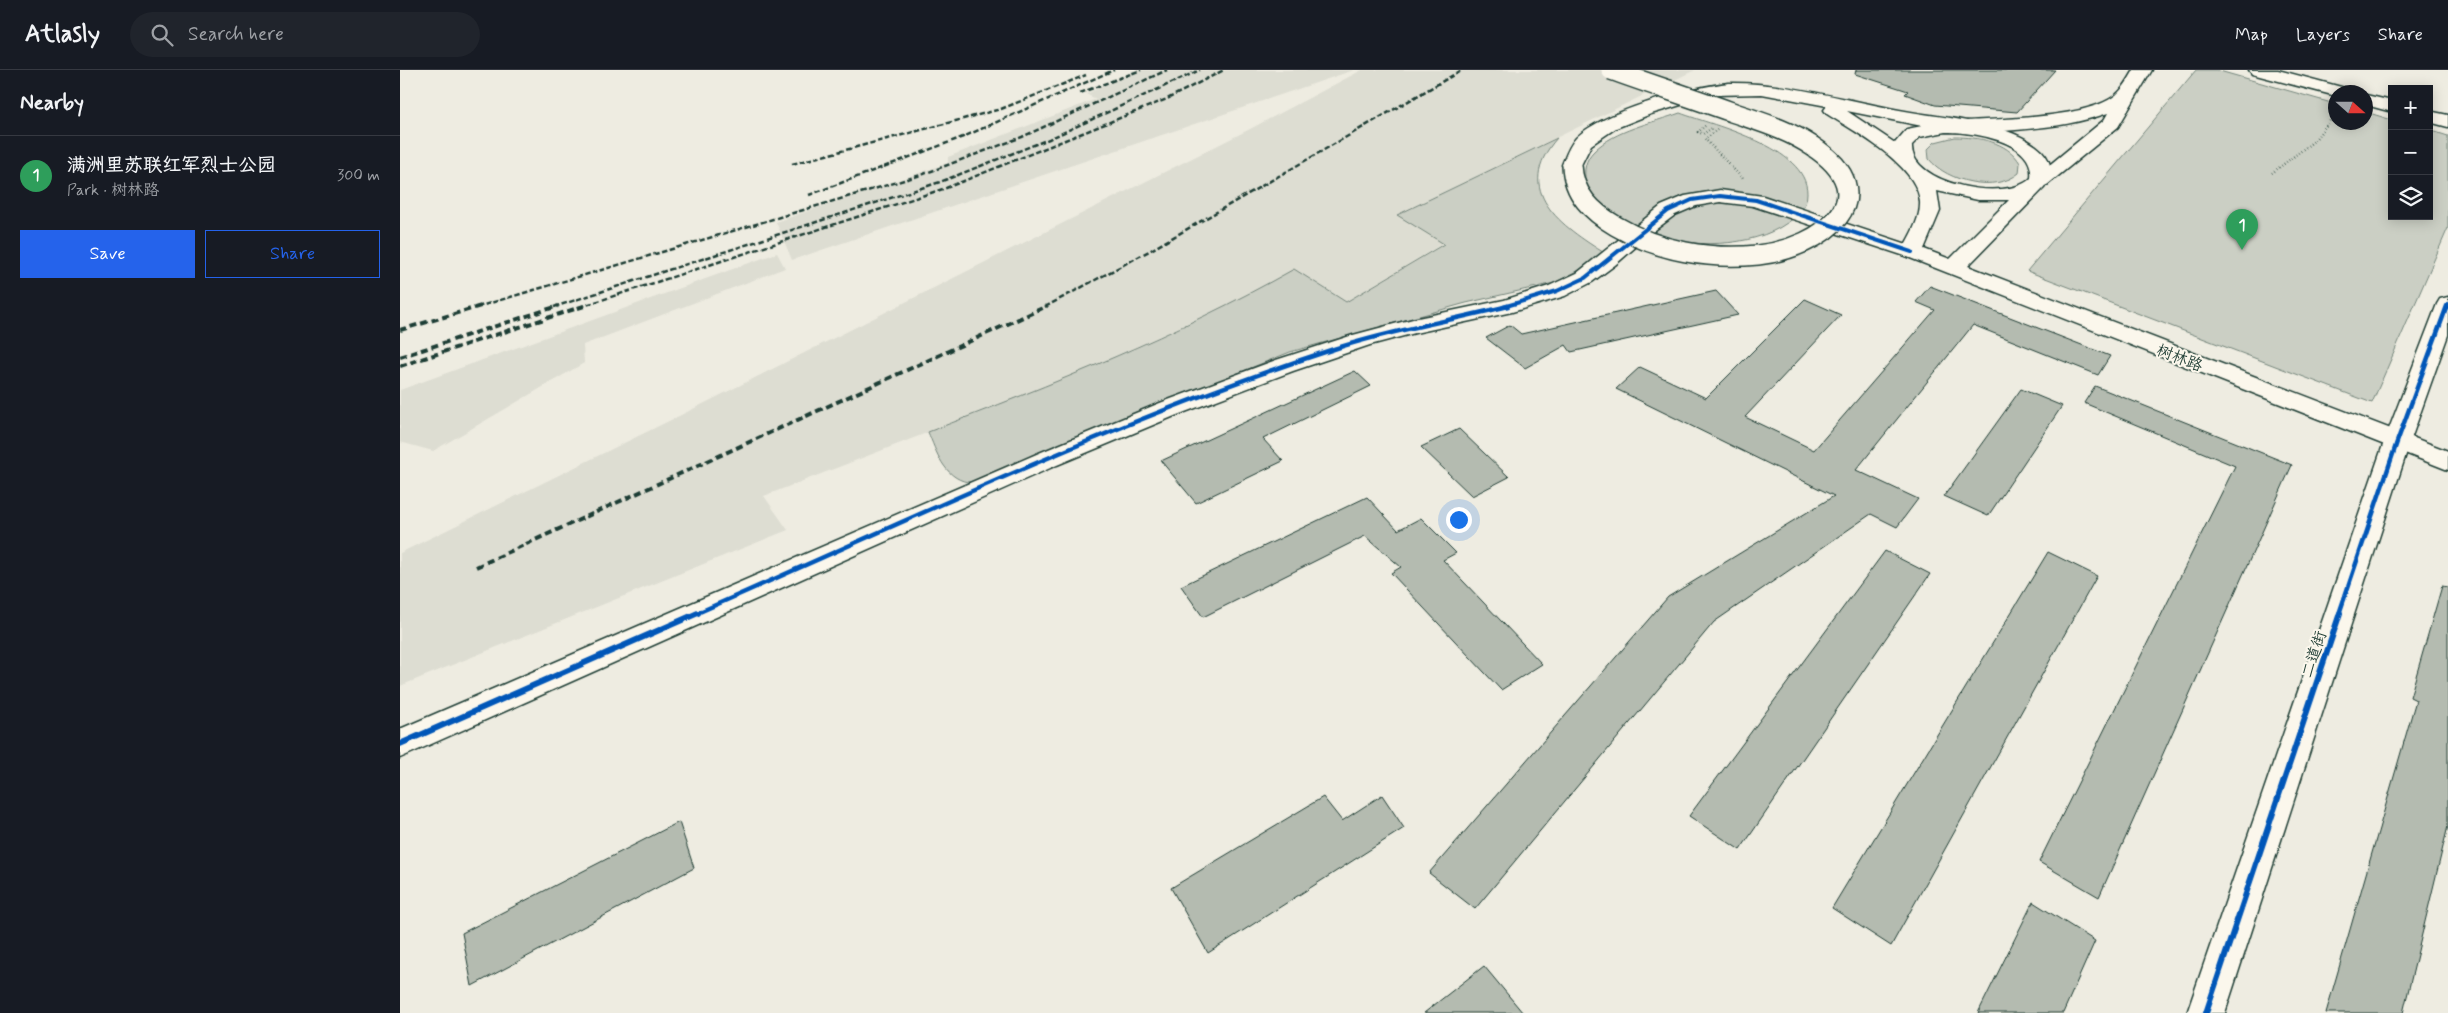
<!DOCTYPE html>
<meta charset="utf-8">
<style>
:root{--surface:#171b24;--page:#20242c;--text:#f1f3f6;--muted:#9ea1a6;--line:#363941;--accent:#2563eb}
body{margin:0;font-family:Mynerve,"LXGW WenKai TC",sans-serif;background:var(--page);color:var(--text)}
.controls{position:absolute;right:15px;top:15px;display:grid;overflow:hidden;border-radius:0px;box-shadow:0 2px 12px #0003}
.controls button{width:45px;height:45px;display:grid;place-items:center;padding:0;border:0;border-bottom:1px solid var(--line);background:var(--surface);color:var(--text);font:25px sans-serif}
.compass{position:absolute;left:1928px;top:15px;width:45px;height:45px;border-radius:50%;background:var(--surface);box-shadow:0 2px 12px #0003;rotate:111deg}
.you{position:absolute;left:1058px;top:449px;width:18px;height:18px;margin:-12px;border:4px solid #fff;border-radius:50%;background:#1a73e8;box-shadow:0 0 0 8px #1a73e833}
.badge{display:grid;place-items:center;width:32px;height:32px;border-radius:50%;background:var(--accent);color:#fff;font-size:16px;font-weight:700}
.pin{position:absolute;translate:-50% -41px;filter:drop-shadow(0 1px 2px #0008)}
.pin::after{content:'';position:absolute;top:26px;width:18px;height:15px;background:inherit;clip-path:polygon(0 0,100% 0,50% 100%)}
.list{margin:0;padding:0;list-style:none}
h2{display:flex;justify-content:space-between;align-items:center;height:65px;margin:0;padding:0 20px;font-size:21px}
h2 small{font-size:16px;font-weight:400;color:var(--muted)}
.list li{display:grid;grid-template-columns:32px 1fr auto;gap:15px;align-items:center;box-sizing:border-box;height:80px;padding:0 20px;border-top:1px solid var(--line)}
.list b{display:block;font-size:19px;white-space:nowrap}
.list p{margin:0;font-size:16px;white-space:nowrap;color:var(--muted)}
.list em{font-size:16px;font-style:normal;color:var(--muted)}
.actions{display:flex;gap:10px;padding:15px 20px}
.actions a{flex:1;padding:11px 0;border:1px solid var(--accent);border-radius:0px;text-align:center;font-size:18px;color:var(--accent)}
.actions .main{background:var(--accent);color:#fff}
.icon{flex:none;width:28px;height:28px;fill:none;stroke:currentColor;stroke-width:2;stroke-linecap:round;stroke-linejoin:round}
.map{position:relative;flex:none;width:2048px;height:943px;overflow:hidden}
header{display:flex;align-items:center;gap:30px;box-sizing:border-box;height:70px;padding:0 25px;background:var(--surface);border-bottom:1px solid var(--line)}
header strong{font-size:24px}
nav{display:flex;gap:28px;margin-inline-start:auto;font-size:18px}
.search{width:350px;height:45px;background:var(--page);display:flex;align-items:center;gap:12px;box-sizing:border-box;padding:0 18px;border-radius:28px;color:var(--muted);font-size:19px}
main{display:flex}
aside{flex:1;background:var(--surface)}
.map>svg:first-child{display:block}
</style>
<header>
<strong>Atlasly</strong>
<div class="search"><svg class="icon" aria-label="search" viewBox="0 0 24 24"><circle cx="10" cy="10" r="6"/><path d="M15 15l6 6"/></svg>Search here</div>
<nav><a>Map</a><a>Layers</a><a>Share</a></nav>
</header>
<main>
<aside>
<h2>Nearby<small></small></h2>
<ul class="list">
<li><span class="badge" style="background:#2e9e5b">1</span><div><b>满洲里苏联红军烈士公园</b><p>Park · 树林路</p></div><em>300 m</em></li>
</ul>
<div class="actions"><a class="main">Save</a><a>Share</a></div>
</aside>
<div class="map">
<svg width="2048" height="943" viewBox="0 0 2048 943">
<rect width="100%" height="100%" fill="#eeece1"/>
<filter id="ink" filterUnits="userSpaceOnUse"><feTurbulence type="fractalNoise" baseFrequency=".02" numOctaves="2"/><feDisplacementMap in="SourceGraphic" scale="10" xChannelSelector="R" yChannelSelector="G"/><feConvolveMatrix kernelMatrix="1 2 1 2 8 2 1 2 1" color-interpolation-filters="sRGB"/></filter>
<g filter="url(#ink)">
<!-- built -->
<path fill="#ddddd2" d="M736,0H954L392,190L376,152L548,93V87L696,29L686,24Z
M962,0H1295L998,145L1044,173L946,232L894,200L841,229L674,306L364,426L388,460L0,616V483L277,347L850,59Z
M377,183L385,198L183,275L184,293L33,381L0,372V320Z"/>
<!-- green -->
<path fill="#cbcfc4" stroke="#75867c" d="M1796,0H1816L1935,34L1936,52H1966V42L1992,50V146H2029V60L2048,66V158L1972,333L1627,201Z
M1280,43C1315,56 1407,77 1407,123C1407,137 1398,146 1387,153C1352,178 1288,179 1248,163C1235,158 1216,149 1205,141C1187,128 1176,98 1194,81C1215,60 1252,53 1280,43Z
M1555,67C1578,67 1607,71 1620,93L1619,103C1596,123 1547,112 1529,89L1528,79L1535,72Z
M1157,68C1111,121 1161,156 1206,184L1195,192L1154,213L1066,233L890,282L764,333L591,407C584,409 574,413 568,412C544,408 536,381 528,362C653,314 777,265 894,199L946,232L1044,174L997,145Z"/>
<!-- building -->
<path fill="#b4bbb0" stroke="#1f3d34" d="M1456,0H1655L1617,42L1535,35L1505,24L1508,21L1455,4Z
M1530,216L1710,286L1698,305L1573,255L1456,400L1518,429L1497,457L1471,444L1314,552L1075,839L1029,803L1268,527L1434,426L1216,319L1240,297L1306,328L1405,229L1441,245L1345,347L1414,380L1535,240L1516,232Z
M1316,221L1338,245L1171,282L1166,275L1125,298L1086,268L1110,255L1121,264Z
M955,301L971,316L863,369L883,391L796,433L761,391Z
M1695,316L1892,395L1699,827L1639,792L1835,396L1684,333Z
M1621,319L1662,336L1588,446L1544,426Z
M1059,359L1109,407L1072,426L1021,377Z
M967,427L998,460L1021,448L1056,483L1043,490L1142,594L1101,620L991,503L1001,497L965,466L803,547L781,516Z
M1485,481L1530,504L1340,780L1289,746Z
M1648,482L1697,506L1491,876L1432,838Z
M2042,516L2048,517V756L2003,943H1926L2016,630L2010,627Z
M982,725L1004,758L808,883L771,818L923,727L942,751Z
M279,752L294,798L72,916L62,863Z
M1633,832L1695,871L1663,943H1578Z
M1084,896L1123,943H1024Z"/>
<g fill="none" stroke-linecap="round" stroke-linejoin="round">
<!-- minor casing -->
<g stroke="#1f3d34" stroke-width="3">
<path id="minor" d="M1734,0H1752L1718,57L1647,115H1633L1630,111L1704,50L1708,43C1663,59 1614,60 1567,63L1560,61L1558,57L1560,53L1567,51C1602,49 1696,48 1719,22C1725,16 1730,7 1734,0Z
M1849,0H1878L1945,18L1948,22H1936V26L1852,4Z
M1966,25L1992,31V42L1966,35Z
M2029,41L2048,45V57L2029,52Z
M1320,120L1363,126L1519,178L1523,182L1519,186L1512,188L1505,186L1353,136L1320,132L1296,136L1275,145L1255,160L1215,195L1192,212L1165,226L1112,242L1015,263L970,275L893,301L777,345L657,395L0,688V659L639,383L760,333L876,290L953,265L1013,249L1104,230L1149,216L1177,203L1261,136L1285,126Z
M2048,227V265L2010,372L1825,943H1787L1984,372L2037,234L2040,229Z"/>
</g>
<!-- major casing -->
<g stroke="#1f3d34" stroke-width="3">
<path id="major" d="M1329,13C1385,12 1440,29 1494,39C1537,48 1602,50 1636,76C1652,88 1655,103 1644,118L1568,196L2048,381V400L1505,186L1501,182C1509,167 1521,149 1520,132C1518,95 1454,61 1427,44L1424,40L1427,36L1362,24L1314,25L1251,44L1216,58L1191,75L1179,99H1165L1162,95C1166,85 1169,76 1176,68C1203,41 1292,17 1329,13ZM1447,41L1522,56L1507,59L1495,73ZM1545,62C1572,62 1636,70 1631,108C1608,133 1509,115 1512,75L1520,67ZM1537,121L1578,130H1609L1550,189L1524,179L1540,141Z"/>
</g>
<!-- path -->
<path stroke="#1f3d34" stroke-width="2.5" stroke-dasharray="0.5 2.5" stroke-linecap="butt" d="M1305,56L1298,62L1303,64L1312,58
M1317,60L1305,69L1344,110
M1872,103L1914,71L1936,43"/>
<!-- minor -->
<use href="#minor" fill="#fbf7ec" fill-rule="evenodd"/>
<!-- major -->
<use href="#major" fill="#fbf7ec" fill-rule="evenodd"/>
<!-- rail-far1 -->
<path stroke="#1f3d34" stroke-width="2.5" stroke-dasharray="5.5 2.5" stroke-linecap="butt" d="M680,23L741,0
M392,94L601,39L686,5
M409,125L563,67L714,0
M77,237L521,105L622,67L767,0
M154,237L540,112L649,69L800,0
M180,237L546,118L767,29L824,0
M645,237L751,180L1062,0"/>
<!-- rail -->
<path stroke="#1f3d34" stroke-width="4" stroke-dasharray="7 4" stroke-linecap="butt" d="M0,260L81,236
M0,287L158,236
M0,296L184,236
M76,497L647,236"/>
<!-- major-bridge casing -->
<g stroke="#1f3d34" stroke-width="22" stroke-linecap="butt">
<path id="major-bridge" d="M1172,95C1173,124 1192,142 1216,156C1258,181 1310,190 1358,185C1422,178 1490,127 1412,76C1387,59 1357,51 1329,41C1290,27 1250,14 1211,0"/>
</g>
<!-- major-bridge -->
<use href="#major-bridge" stroke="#fbf7ec" stroke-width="19"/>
<!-- cycleway-far2 casing -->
<g stroke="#fbf7ec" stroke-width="6">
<path id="cycleway-far2" d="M1103,237L1157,221L1185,208L1268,141L1292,130L1320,126L1356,130L1512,182
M2047,237L2048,234"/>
</g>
<!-- cycleway-far1 casing -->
<g stroke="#fbf7ec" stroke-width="8">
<path id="cycleway-far1" d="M295,544C506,452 715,350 934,279C991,260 1050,251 1108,236
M1939,544L1997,372L2047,236"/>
</g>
<!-- cycleway casing -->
<g stroke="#fbf7ec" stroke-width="9">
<path id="cycleway" d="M0,674L298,543
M1806,943L1940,543"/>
</g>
<!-- cycleway-far2 -->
<use href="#cycleway-far2" stroke="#0057b8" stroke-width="4"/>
<!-- cycleway-far1 -->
<use href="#cycleway-far1" stroke="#0057b8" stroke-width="4.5"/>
<!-- cycleway -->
<use href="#cycleway" stroke="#0057b8" stroke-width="6"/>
</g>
</g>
<g text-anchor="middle" stroke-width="4" stroke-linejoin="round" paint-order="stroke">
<!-- street labels -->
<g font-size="16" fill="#1f3d34" stroke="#fbf7ec">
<text transform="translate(1780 287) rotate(21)" y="6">树林路</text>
<text transform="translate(1913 584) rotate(-72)" y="6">二道街</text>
</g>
</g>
</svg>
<div class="controls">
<button>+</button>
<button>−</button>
<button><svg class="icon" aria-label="layers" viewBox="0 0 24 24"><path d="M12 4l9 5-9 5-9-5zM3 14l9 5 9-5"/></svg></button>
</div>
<svg class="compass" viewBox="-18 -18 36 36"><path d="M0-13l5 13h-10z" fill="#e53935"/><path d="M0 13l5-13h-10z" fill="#9ea1a6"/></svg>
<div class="you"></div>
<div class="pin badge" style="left:1842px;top:180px;background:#2e9e5b">1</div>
</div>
</main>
